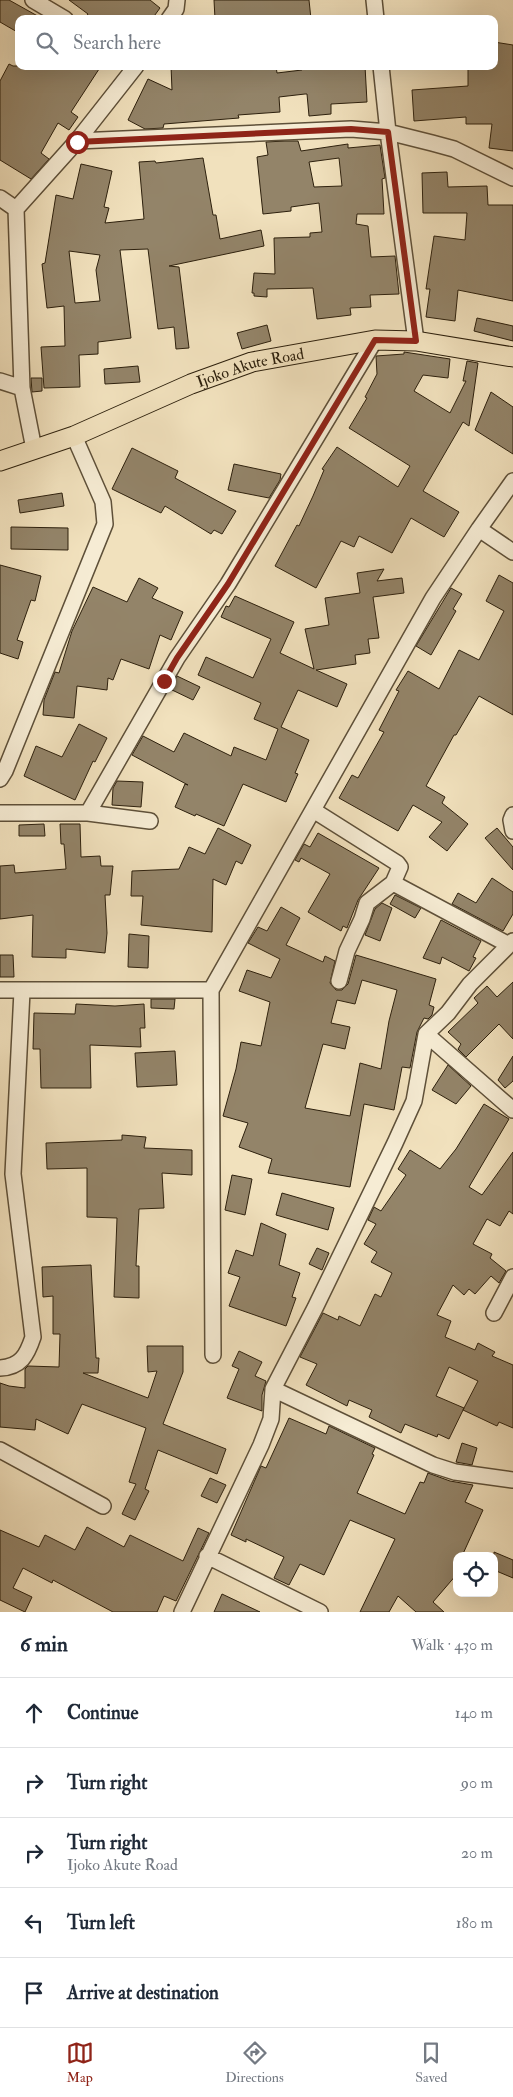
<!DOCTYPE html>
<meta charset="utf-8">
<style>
:root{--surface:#fff;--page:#f6f6f7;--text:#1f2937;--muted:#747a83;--line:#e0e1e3;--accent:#8f2418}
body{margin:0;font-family:"IM FELL Double Pica",serif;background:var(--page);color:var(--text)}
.controls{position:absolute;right:15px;bottom:15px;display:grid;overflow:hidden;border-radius:10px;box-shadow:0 5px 20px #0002}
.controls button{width:45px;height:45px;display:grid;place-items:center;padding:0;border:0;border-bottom:1px solid var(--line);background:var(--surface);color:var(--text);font:25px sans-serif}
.stop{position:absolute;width:15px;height:15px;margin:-11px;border:4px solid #8f2418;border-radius:50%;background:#fff}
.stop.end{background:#8f2418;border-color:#fff;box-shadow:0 1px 5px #0008}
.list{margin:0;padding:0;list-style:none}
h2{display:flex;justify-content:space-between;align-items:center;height:65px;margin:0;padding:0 20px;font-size:21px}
h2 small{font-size:16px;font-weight:400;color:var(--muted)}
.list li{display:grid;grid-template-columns:32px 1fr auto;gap:15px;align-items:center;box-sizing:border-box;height:70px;padding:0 20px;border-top:1px solid var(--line)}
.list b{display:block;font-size:19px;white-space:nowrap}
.list p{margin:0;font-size:16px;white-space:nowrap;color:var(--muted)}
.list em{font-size:16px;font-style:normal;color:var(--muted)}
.icon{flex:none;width:28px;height:28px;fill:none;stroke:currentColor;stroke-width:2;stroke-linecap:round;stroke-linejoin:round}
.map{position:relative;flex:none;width:513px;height:1612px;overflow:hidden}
.search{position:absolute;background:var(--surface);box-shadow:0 5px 20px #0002;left:15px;right:15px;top:15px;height:55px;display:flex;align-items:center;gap:12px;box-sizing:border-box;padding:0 18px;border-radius:10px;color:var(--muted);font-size:19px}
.sheet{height:415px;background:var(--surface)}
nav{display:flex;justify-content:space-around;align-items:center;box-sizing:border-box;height:70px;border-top:1px solid var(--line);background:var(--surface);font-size:14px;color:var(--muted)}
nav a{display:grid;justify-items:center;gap:2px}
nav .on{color:var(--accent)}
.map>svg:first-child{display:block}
</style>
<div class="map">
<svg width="513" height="1612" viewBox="0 0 513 1612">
<rect width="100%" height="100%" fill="#f1e1bd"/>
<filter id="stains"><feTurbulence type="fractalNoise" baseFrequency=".004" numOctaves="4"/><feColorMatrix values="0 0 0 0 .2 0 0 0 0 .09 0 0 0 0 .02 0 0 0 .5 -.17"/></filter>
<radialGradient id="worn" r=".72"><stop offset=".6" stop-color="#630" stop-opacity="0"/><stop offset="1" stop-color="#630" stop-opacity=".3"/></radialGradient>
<!-- building -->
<path fill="#938469" stroke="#2d200d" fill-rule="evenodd" d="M0,0H9L43,19H19V33L0,22Z
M69,0H150L160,8L152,19H84L88,14Z
M214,0H309L311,19H215Z
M494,42L513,45V151L489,148L492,124H466V117L414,121L412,90L468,86V66H494Z
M9,64L13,66H101L71,112L78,117L69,130L58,123L41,153L49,159L31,179L0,160V81Z
M171,66H276L277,73L302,70V66H365L367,102L331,104V114L309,116L307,94H305L279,97L280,112L238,115L239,118L164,124L163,128L145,129L128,120L148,79L172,90Z
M285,141H298L301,151L348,144V148L380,145L385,178L382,179L384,214H357L356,224L368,226L371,257L395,256L399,294L370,295L371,307L350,308L351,315L317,319L313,288L267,289V297L254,296V293H252L254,273L275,274L274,238L310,237V233L322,232L319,203L291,207V211L263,214L257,157L268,155L266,142ZM339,158L342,186L314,187L309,162Z
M203,158L213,215H216L220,239L261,230L264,246L169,266L179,267L189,348L176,349L174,327L158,329L148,249L120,250L131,338L98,342V354L79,355L80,387L44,388L41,347L65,346L64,306L47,308L42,264L45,263L56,195L73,199L81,164L112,171L104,207L109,208L105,223L144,219L139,162L155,161L156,163ZM69,251L100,255L96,270L100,301L75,303Z
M447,172L448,187L487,186L488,205H513V301L458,290L455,321L426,317L430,289H426L434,236L465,240L467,213H423L422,173Z
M477,318L513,326V341L474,331Z
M267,325L271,341L242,349L237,333Z
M404,352L450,359L448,378L423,375L414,391L450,413L466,381H463L467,361L478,363L469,426L463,422L423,491L459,512L444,537L411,518L392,553L359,536L354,547L341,541L316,588L275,566L297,525L299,526L313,496L324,470L322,469L337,447L398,487L410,466L349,428L367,398L365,397L377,374L376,356L404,354Z
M138,366L140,382L105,384L104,369Z
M31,378H42V391L32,392Z
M491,392L513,407V454L475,430Z
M132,448L178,471L175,478L236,511L222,534L214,530L211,534L165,506L161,513L112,489Z
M234,464L281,474L280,480L269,498L228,490Z
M62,493L64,506L20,513L18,500Z
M11,527L68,528V550L11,549Z
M0,565L41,576L35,601L31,600L17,640L23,642L18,659L0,653Z
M384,569L377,581L402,578L404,593L373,597L379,638L368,639L370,653L355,655L356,664L316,670L347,684L337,707L298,690L281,727L309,740L295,773L298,774L286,802L243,784L224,826L196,814L195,816L175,807L185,784L188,785L132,755L143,736L174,752L184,733L231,756L234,747L266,760L278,729L254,719L261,703L198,675L206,657L253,678L271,639L221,617L226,606L229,607L235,596L294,622L280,653L314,669L305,629L329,625L325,598L360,593L357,573Z
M499,575L513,583V715L479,696L456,735H454L426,786L445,797L442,803L468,824L447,851L429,837L442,822L413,805L398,831L339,798L352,775L358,778L384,732L379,730L399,691L396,690L408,671L439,689L459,650L479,660L504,611L486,601Z
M139,578L158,588L152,598L183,612L171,640L160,635L149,669L121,659L113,680L108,678L107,690L77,686L74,718L43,715L44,700L55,672L59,673L72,631L93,587L127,602Z
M451,588L462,594L453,609L456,611L431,655L416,646Z
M177,676L200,687L193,700L170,689Z
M79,724L107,738L95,762L93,761L75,800L24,776L36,746L62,757Z
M117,781L143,782L141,807L112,805L113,788Z
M44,824L45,836H19V825Z
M60,824H80L81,857L100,856L101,866H113L110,895H105L107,933L105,953L66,949V958L32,957L33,915L0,919V866L14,865L15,873L66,869L64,844H61Z
M218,828L251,845L242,864L236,861L226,885L213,879L212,932L141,925L143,896H131L132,871L179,869L189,847L205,854Z
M497,828L513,847V870L485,838Z
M318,833L379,868L358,900L347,928L343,926L341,931L308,912L330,874L301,858L299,862L295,860L304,844L310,847Z
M492,878L513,892V914L503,931L452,904L458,893L476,903Z
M395,895L421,908L415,918L390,904Z
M382,903L392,908L380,941L365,935L375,909Z
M281,907L300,918L286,945L323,962L325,956L335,961L330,983L336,990H342L348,984L356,955L436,979L429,1005L434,1007L432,1015L428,1019L424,1018L417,1032L410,1068L402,1067L394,1110L364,1104L350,1187L268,1173L272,1159L239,1147L248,1123L223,1116L236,1069L241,1042L261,1046L270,1002L239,991L247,970L271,978L280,959L248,943L258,927L267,931ZM362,980L397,990L389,1021L381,1069L360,1063L350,1116L305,1108L323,1044L345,1049L350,1027L331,1023L337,1000L355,1004Z
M441,920L481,941L473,957L476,958L469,971L442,957L440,964L423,958Z
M129,934L149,936L148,968L128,967Z
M0,955H13L14,977H0Z
M513,982V1039L499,1024L466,1057L458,1049L461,1044L448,1032L478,1003L474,998L487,986L497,997Z
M151,999H175L174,1009L151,1008Z
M76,1004L115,1006L144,1004L145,1028H140L141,1047L90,1045L91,1088H41L40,1049H33L34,1013L75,1014Z
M175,1051L177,1085L137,1087L135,1053Z
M513,1056V1081L505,1088L498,1080Z
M448,1065L471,1086L456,1104L432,1090Z
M484,1104L509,1119L469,1187L482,1195L513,1152V1214L509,1211L500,1226L487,1219L473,1244L492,1254L490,1258L506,1271L499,1283L491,1276L475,1294L469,1289L464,1295L453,1285L437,1315L451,1321L445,1337L475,1350L478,1343L495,1352L492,1356L513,1365V1428L499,1422L497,1426L463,1410L478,1381L449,1367L436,1396L464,1408L449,1439L438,1434L437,1437L405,1424L401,1433L369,1417L372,1410L349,1400L347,1406L306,1385L317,1364L300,1357L323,1313L338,1320L339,1316L360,1326L375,1294L381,1297L392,1273L371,1262L377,1252L364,1244L376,1224L368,1220L374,1207L381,1211L406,1175L398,1169L410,1150L440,1169L456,1149Z
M122,1135L146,1137L144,1148L192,1150V1175L162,1173L164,1208L139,1209L136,1266H139V1298L114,1297L117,1218L87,1217V1168L47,1169L46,1143L122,1140Z
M232,1175L252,1179L245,1215L225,1210Z
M282,1193L334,1208L328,1230L276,1215Z
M261,1223L286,1234L279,1265L300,1273L292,1297L296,1298L286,1326L229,1306L240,1277L228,1273L236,1250L253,1256Z
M317,1248L329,1253L322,1270L309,1264Z
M91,1265L96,1358H99L98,1373H83L148,1398L157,1371L148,1372L147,1346H183V1372L163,1424L226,1449L217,1474L158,1450L145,1489L149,1491L135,1520L122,1514L136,1484L129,1482L146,1428L82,1404L68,1434L36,1419L35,1430L0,1427V1383L9,1386L25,1388V1369L28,1366L59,1367L60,1334H53V1296L43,1297L42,1267Z
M239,1351L262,1362L255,1376L266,1381L262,1395V1411L227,1398L239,1369L232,1366Z
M289,1418L326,1434L329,1426L375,1448L372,1454L374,1455L357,1493L405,1514L420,1482L424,1483L428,1473L450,1481L473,1485L465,1502L483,1510L462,1556H457V1574L433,1602L444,1612H416L398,1596L389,1612H360L395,1539L350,1520L324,1575L300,1564L289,1585L274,1578L284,1557L246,1539V1542L231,1535L261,1466L266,1468Z
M462,1443L477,1448L472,1465L456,1462Z
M210,1478L226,1485L217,1503L201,1496Z
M87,1527L124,1547L130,1535L183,1561L198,1528L209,1533L176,1601L164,1596L157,1612H113L53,1580L52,1583L23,1568L13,1588L32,1597L25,1612L0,1600V1530L39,1547L45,1535L75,1550Z
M494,1552L513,1560V1578L494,1570Z
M222,1594L260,1612H214Z"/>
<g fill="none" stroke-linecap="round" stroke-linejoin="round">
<!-- minor casing -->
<g stroke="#5e5039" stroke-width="18">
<path id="minor" d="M33,0L65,19
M374,0L376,19
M169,19L176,9L177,0
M381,66L388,132L416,341
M77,141L351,129L388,132L432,143L454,149L513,178
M0,198L16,209
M0,381L22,388
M34,449L22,388L16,209L77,141L136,66
M479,529L513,552
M0,779L5,771L105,524L103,502L74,436
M313,810L397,863L400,867L393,883L509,945
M0,813H88L150,821
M88,813L177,658L228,584L375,340
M513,815L511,820L513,831
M339,981L347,951L362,919L367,903L393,883
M0,990H211
M426,1034L513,1110
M494,1313L513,1277
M213,1355L211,990L433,598L479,529L513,481
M0,1368C21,1367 27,1355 33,1337L13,1174L22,991
M273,1389L433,1465L455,1472L513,1480
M0,1450L103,1506
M207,1556L320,1612
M182,1612L261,1445L271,1419L273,1389L315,1308L395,1143L414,1101L426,1034L448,1013L470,984L513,941"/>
</g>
<!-- major casing -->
<g stroke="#2d200d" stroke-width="21">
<g id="major">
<path id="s1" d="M0,461L74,436L191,384L252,362L375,340L416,341L513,357"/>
</g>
</g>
<!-- minor -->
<use href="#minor" stroke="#f6ecd4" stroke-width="15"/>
<!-- major -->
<use href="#major" stroke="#f1e1bd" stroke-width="19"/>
</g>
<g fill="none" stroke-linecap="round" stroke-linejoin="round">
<!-- route -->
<path stroke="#8f2418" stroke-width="6" d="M77,142L351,129L388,132L416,341L375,340L228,584L177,658L164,681"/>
</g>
<g text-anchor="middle" stroke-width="4.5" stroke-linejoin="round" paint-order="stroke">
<!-- street labels -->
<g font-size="16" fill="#2d200d" stroke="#f6ecd4">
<text dy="6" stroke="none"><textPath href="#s1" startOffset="268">Ijoko Akute Road</textPath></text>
</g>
</g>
<rect width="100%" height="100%" filter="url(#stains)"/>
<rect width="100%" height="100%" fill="url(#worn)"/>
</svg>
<div class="controls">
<button><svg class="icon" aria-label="locate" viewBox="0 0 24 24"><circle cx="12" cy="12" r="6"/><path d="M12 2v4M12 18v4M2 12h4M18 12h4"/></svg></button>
</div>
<div class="stop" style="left:77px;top:142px"></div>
<div class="stop end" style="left:164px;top:681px"></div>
<div class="search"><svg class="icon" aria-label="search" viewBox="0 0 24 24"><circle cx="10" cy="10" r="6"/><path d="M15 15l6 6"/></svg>Search here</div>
</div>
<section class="sheet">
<h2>6 min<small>Walk · 430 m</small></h2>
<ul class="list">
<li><svg class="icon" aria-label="ahead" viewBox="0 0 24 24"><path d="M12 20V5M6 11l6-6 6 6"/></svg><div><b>Continue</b></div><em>140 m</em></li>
<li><svg class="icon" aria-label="right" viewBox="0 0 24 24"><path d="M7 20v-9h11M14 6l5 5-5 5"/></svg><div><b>Turn right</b></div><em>90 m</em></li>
<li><svg class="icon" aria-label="right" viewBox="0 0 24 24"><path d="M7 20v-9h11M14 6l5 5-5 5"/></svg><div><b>Turn right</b><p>Ijoko Akute Road</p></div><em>20 m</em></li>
<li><svg class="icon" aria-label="left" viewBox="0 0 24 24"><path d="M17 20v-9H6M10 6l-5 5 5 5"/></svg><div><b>Turn left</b></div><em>180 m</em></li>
<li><svg class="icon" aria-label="arrive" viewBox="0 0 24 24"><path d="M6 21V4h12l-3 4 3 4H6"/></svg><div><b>Arrive at destination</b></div></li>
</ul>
</section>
<nav>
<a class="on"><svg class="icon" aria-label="map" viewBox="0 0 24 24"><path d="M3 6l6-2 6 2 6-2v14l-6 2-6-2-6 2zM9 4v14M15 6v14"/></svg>Map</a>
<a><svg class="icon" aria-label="directions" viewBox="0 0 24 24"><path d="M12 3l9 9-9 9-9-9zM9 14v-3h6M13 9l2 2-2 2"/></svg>Directions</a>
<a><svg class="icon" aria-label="saved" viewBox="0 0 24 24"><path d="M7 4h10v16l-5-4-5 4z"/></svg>Saved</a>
</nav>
